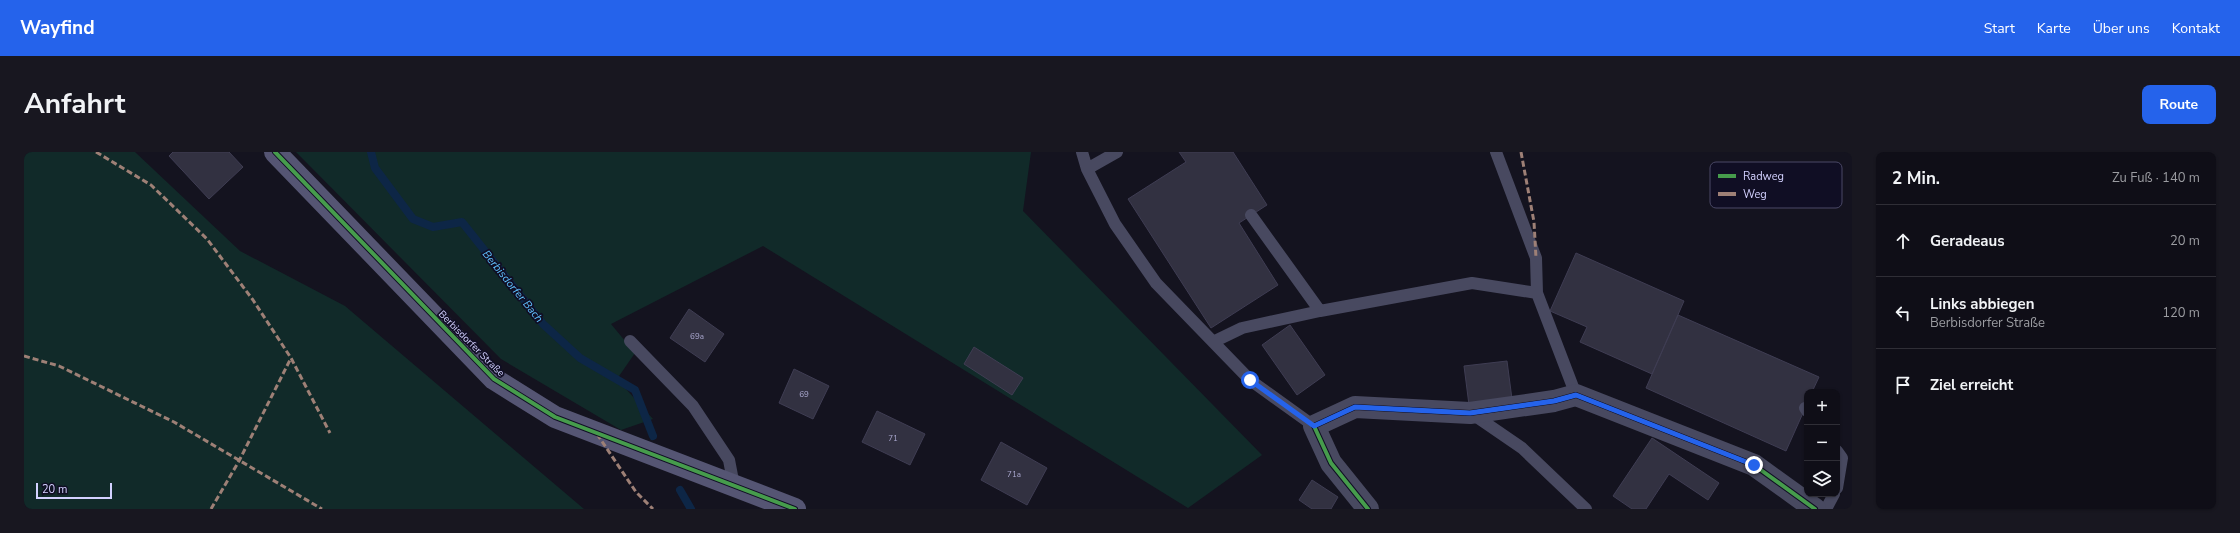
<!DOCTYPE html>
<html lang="de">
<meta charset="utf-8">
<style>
:root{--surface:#0f0e17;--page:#181720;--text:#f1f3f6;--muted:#9b9ca1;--line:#2f2e36;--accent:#2563eb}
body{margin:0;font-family:"Nunito Sans",sans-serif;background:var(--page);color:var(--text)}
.controls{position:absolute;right:12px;bottom:12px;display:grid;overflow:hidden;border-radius:8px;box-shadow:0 1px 3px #0004}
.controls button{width:36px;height:36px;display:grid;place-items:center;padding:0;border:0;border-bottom:1px solid var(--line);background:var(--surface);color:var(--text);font:20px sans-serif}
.scale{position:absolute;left:12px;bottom:10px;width:76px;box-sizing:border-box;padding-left:4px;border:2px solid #d3d1ff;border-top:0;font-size:11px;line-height:14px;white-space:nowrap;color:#d3d1ff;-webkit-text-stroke:3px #100e24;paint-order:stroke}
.stop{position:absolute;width:12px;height:12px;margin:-9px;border:3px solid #2563eb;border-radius:50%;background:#fff}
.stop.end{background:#2563eb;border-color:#fff;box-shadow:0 1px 4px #0008}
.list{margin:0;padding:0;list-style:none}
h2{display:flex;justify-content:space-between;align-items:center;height:52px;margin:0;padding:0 16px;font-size:17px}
h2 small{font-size:13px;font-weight:400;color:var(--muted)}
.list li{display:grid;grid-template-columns:26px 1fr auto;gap:12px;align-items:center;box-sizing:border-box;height:72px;padding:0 16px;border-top:1px solid var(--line)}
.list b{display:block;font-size:15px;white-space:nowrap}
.list p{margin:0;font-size:13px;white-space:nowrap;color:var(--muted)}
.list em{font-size:13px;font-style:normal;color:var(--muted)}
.icon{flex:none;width:22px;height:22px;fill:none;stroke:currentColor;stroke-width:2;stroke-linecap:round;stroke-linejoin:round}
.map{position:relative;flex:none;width:1828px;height:357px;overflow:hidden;border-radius:8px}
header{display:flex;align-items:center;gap:24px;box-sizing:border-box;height:56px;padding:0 20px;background:var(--accent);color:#fff}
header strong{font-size:19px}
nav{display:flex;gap:22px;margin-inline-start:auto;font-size:14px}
.intro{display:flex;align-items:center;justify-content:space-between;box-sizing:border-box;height:96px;padding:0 24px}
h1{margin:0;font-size:28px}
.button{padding:10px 18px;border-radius:8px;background:var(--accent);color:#fff;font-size:14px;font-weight:700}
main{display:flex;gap:24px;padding:0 24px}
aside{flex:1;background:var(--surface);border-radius:8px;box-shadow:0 1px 3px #0004}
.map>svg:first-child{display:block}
</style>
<header>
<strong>Wayfind</strong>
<nav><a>Start</a><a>Karte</a><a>Über uns</a><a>Kontakt</a></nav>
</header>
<div class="intro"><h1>Anfahrt</h1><a class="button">Route</a></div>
<main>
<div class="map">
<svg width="1828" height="357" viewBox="0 0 1828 357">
<rect width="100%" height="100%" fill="#14131f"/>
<!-- green -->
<path fill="#112a29" d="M0,0H111L216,99L321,154L560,357H0Z
M272,0H1007L999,59L1238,303L1164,356L739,94L587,172L611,201L593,227L629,267L597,278L477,207Z"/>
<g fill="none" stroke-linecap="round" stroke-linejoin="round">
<!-- stream -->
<path stroke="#0d2646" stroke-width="8" d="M347,0L351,16L389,67L409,75L438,70L519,172L556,206L611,238L629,284
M656,338L667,357"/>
</g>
<!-- building -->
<path fill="#323141" stroke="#3f3d53" d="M149,0H205L219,15L185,47L145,4Z
M1155,0H1209L1243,53L1215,71L1254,133L1187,176L1104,47L1162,10Z
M1552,101L1660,149L1628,222L1556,190L1563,175L1526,159Z
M665,157L700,182L681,210L646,186Z
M1654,163L1795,225L1788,240H1783V252L1762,299L1622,236Z
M1266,173L1301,223L1273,243L1238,193Z
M950,195L999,226L988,243L940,212Z
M1483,209L1488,247L1445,253L1440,214Z
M770,217L805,234L789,267L755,251Z
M853,259L901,282L886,313L838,290Z
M1628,286L1695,331L1684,348L1645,322L1622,357H1608L1589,344Z
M977,290L1023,316L1003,353L957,328Z
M1288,328L1314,345L1307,357H1288L1275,348Z"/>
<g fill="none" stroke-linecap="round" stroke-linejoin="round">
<!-- lane -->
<path stroke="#484960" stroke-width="12" d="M1058,0L1063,17L1091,72L1132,131L1226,228L1290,274
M1472,0L1512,106L1513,141L1552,243
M1063,17L1093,0
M1227,63L1296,159
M606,189L669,254L705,308L710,334
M1189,190L1218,176L1296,159L1448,131L1513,141
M1781,256L1783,259
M1447,261L1498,296L1562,357
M1813,299L1818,306L1813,336
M1802,357L1810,342"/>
<!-- street -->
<path stroke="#484960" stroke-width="22" d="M1344,357L1307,311L1290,274L1331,255L1446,261L1530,249L1552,243L1730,313L1791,357"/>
<!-- secondary -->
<path stroke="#555573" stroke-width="22" d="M251,0L470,227L531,265L771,357"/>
<!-- quiet -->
<path stroke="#9e8076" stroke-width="3" stroke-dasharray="6 3" stroke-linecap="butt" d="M72,0L127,33L183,87L229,148L267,206L306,281
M1497,0L1510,70L1512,106
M0,204L35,214L150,270L298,357
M573,282L612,340L629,357
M187,357L215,309L267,206"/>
<!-- cycleway casing -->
<g stroke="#100e24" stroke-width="6">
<path id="cycleway" d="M251,0L470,227L531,265L771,357
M1344,357L1307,311L1290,274L1331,255L1446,261L1530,249L1552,243L1730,313L1791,357"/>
</g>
<!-- cycleway -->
<use href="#cycleway" stroke="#469c4c" stroke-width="4"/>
</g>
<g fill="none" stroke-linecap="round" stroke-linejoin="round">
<!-- route -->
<path stroke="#2563eb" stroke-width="5" d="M1226,228L1290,274L1331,255L1446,261L1530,249L1552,243L1730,313"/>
</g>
<g text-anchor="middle" stroke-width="3.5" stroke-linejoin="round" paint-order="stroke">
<!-- number labels -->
<g font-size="8" fill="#aba9d0">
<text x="673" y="187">69a</text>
<text x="780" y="245">69</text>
<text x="869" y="289">71</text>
<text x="990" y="325">71a</text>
</g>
<!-- street labels -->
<g font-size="10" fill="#d3d1ff" stroke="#100e24">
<text transform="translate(448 191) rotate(45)" y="4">Berbisdorfer Straße</text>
</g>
<!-- water labels -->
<g font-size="11" font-style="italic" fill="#5fc1ff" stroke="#100e24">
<text transform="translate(489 134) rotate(51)" y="4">Berbisdorfer Bach</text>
</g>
</g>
<!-- legend -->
<rect x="1686" y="10" width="132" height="46" rx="6" fill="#100e24" stroke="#4a4866" stroke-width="1"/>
<rect x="1694" y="22" width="18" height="4" fill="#469c4c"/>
<rect x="1694" y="40" width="18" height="4" fill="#9e8076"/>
<g font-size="11" fill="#d3d1ff">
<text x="1719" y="28">Radweg</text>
<text x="1719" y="46">Weg</text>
</g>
</svg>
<div class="controls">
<button>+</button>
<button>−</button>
<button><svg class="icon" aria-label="layers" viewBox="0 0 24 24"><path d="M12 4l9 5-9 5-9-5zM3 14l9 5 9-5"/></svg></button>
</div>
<div class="scale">20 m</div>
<div class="stop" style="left:1226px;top:228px"></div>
<div class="stop end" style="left:1730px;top:313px"></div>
</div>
<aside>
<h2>2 Min.<small>Zu Fuß · 140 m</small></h2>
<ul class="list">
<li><svg class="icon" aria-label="ahead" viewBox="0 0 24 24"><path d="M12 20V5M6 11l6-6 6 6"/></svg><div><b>Geradeaus</b></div><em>20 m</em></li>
<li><svg class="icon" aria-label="left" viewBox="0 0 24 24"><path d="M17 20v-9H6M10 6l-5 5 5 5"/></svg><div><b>Links abbiegen</b><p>Berbisdorfer Straße</p></div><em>120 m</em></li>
<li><svg class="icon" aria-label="arrive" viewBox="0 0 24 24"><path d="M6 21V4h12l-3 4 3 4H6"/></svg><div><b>Ziel erreicht</b></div></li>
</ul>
</aside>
</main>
